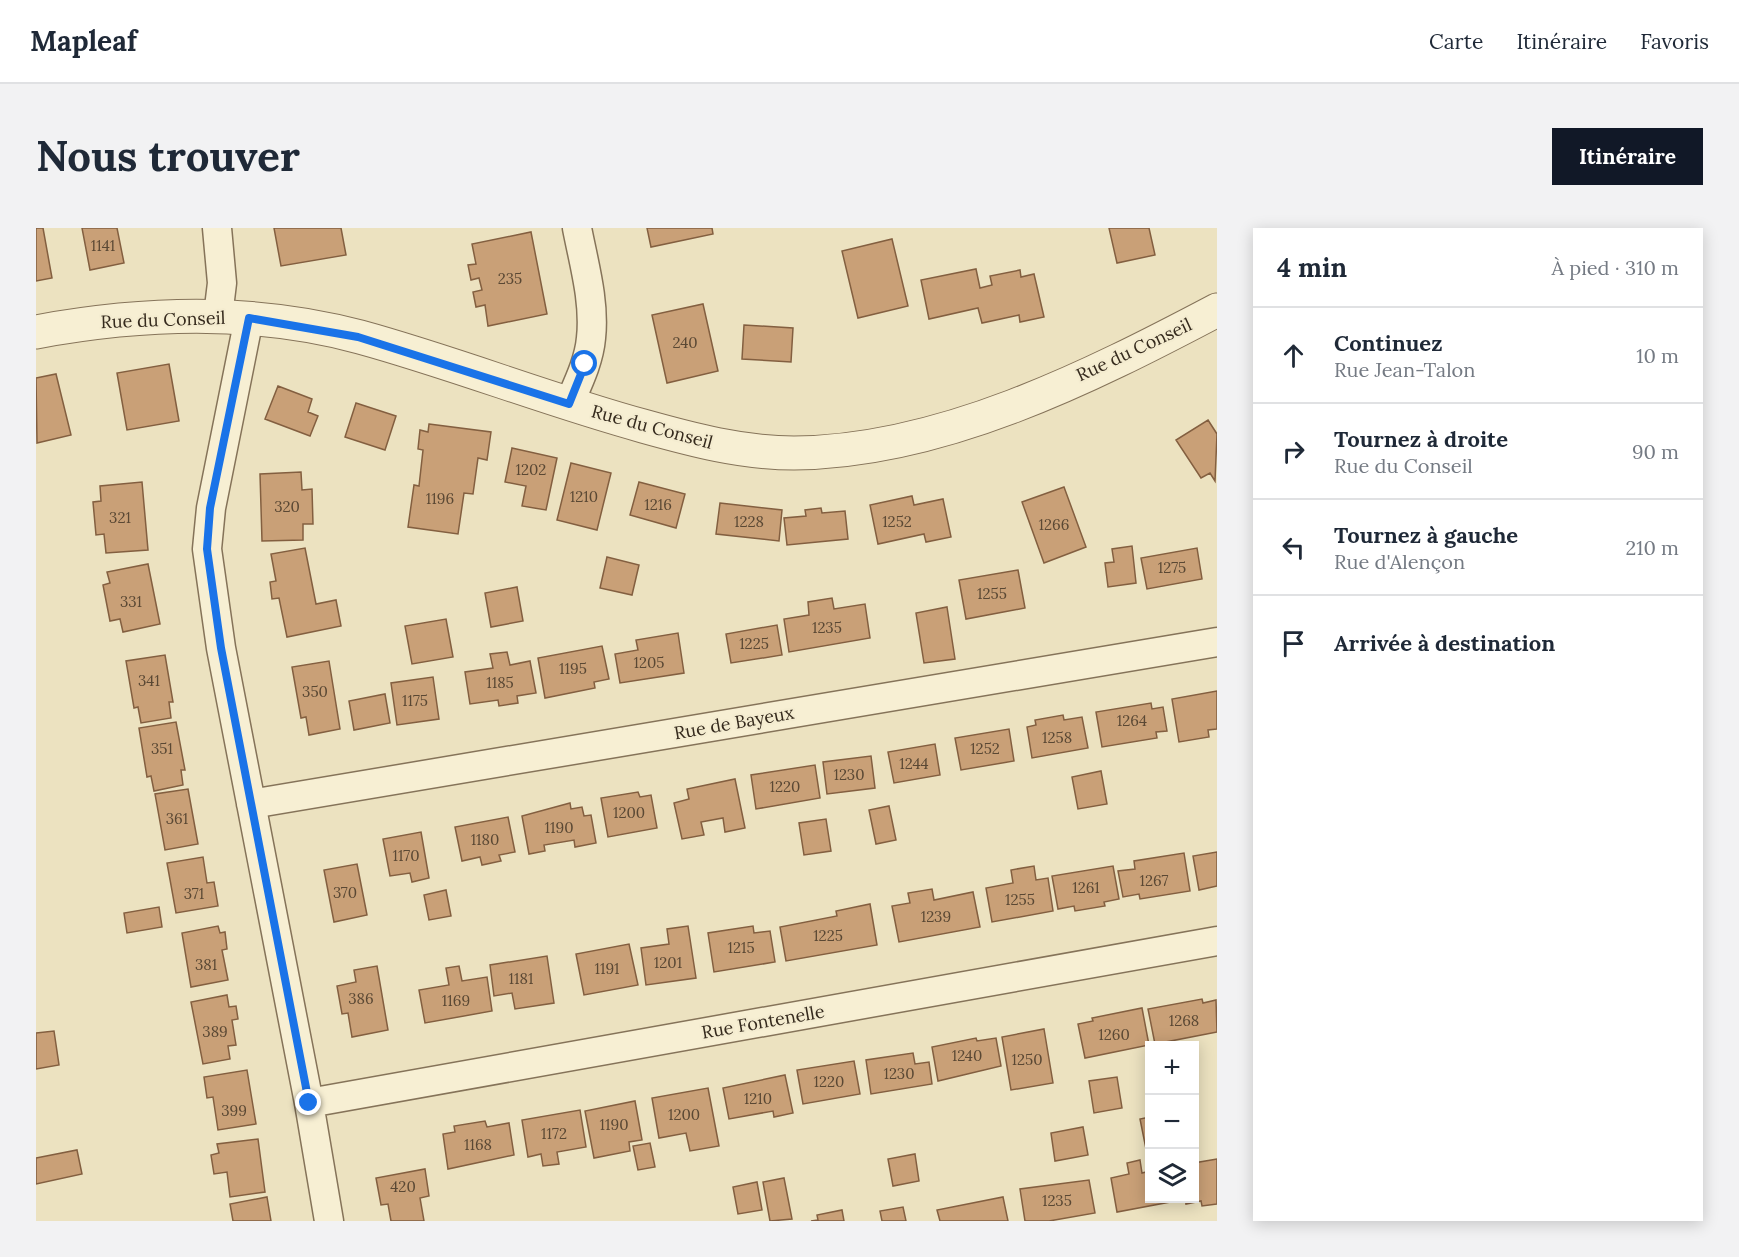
<!DOCTYPE html>
<html lang="fr">
<meta charset="utf-8">
<style>
:root{--surface:#fff;--page:#f2f2f3;--text:#1f2937;--muted:#747a83;--line:#e0e1e3;--accent:#111827}
body{margin:0;font-family:Lora,serif;background:var(--page);color:var(--text)}
.controls{position:absolute;right:18px;bottom:18px;display:grid;overflow:hidden;border-radius:0px;box-shadow:0 3px 15px #0003}
.controls button{width:54px;height:54px;display:grid;place-items:center;padding:0;border:0;border-bottom:2px solid var(--line);background:var(--surface);color:var(--text);font:30px sans-serif}
.stop{position:absolute;width:18px;height:18px;margin:-14px;border:4px solid #1a73e8;border-radius:50%;background:#fff}
.stop.end{background:#1a73e8;border-color:#fff;box-shadow:0 2px 6px #0008}
.list{margin:0;padding:0;list-style:none}
h2{display:flex;justify-content:space-between;align-items:center;height:78px;margin:0;padding:0 24px;font-size:26px}
h2 small{font-size:20px;font-weight:400;color:var(--muted)}
.list li{display:grid;grid-template-columns:39px 1fr auto;gap:18px;align-items:center;box-sizing:border-box;height:96px;padding:0 24px;border-top:2px solid var(--line)}
.list b{display:block;font-size:22px;white-space:nowrap}
.list p{margin:0;font-size:20px;white-space:nowrap;color:var(--muted)}
.list em{font-size:20px;font-style:normal;color:var(--muted)}
.icon{flex:none;width:33px;height:33px;fill:none;stroke:currentColor;stroke-width:2;stroke-linecap:round;stroke-linejoin:round}
.map{position:relative;flex:none;width:1181px;height:993px;overflow:hidden;border-radius:0px}
header{display:flex;align-items:center;gap:36px;box-sizing:border-box;height:84px;padding:0 30px;background:var(--surface);border-bottom:2px solid var(--line)}
header strong{font-size:28px}
nav{display:flex;gap:33px;margin-inline-start:auto;font-size:21px}
.intro{display:flex;align-items:center;justify-content:space-between;box-sizing:border-box;height:144px;padding:0 36px}
h1{margin:0;font-size:42px}
.button{padding:15px 27px;border-radius:0px;background:var(--accent);color:#fff;font-size:21px;font-weight:700}
main{display:flex;gap:36px;padding:0 36px}
aside{flex:1;background:var(--surface);border-radius:0px;box-shadow:0 3px 15px #0003}
.map>svg:first-child{display:block}
</style>
<header>
<strong>Mapleaf</strong>
<nav><a>Carte</a><a>Itinéraire</a><a>Favoris</a></nav>
</header>
<div class="intro"><h1>Nous trouver</h1><a class="button">Itinéraire</a></div>
<main>
<div class="map">
<svg width="1181" height="993" viewBox="0 0 1181 993">
<rect width="100%" height="100%" fill="#ece2c0"/>
<!-- building -->
<path fill="#c9a077" stroke="#835f40" stroke-width="1.5" d="M0,0H7L16,50L0,53Z
M46,0H81L88,35L54,42Z
M238,0H305L310,27L245,38Z
M611,0H676L677,6L615,19Z
M1073,0H1113L1119,27L1081,35Z
M495,4L511,86L452,98L449,77L440,79L437,64L446,62L443,50L435,52L432,37L440,36L436,16Z
M856,11L872,78L822,90L806,23Z
M940,41L944,60L956,57L954,48L984,42L985,49L998,46L1008,89L984,94L983,87L946,95L942,80L893,91L885,52Z
M667,76L682,143L631,155L616,87Z
M708,97L757,100L755,134L706,131Z
M133,136L143,193L91,202L81,145Z
M20,146L35,207L1,215L0,150Z
M242,158L276,171L272,184L282,188L274,208L229,191Z
M320,175L360,188L349,222L309,209Z
M1172,192L1181,206L1179,253L1174,245L1165,250L1140,212Z
M393,196L455,204L451,232L442,230L437,266L428,265L422,306L372,299L378,257L383,258L387,222L382,221L384,202L392,204Z
M476,220L521,230L510,282L486,278L490,258L469,254Z
M535,235L575,245L561,302L521,292Z
M265,244L266,262L276,261L277,296H267V312L226,313L224,246Z
M106,254L112,322L70,325L68,306L60,307L57,274L65,273L64,258Z
M603,254L649,266L640,300L594,287Z
M1028,259L1050,319L1008,335L986,274Z
M876,268L878,277L907,271L915,309L890,314L888,306L842,316L834,277Z
M684,275L746,282L743,313L680,306Z
M785,280L786,285L809,283L812,311L751,317L748,290L770,288L769,282Z
M1096,318L1100,355L1072,359L1069,335L1078,334L1076,321Z
M269,320L280,376L300,372L305,398L251,409L243,370L236,371L234,354L240,353L235,326Z
M1161,320L1166,351L1111,361L1105,330Z
M571,329L603,337L596,367L564,360Z
M112,336L124,396L87,404L84,391L74,393L67,357L74,355L71,344Z
M982,342L989,380L930,391L923,352Z
M481,359L487,393L455,399L449,365Z
M796,370L798,381L829,376L834,410L753,424L748,391L773,387L772,374Z
M911,379L919,431L888,435L880,385Z
M410,391L417,429L376,436L369,398Z
M741,397L746,427L695,435L690,406Z
M642,405L648,445L584,455L579,426L602,422L600,412Z
M566,418L573,451L558,454L559,460L509,470L502,430Z
M471,424L474,437L494,433L500,465L481,468L482,475L463,478L462,472L434,476L429,444L457,440L454,426Z
M129,427L137,474H133L135,490L105,495L102,479L98,480L90,433Z
M293,433L304,501L273,507L270,489L265,490L256,439Z
M397,449L403,491L361,497L355,455Z
M1181,463V501L1172,502L1173,509L1143,514L1136,471Z
M349,466L354,495L318,502L313,473Z
M1115,475L1116,481L1127,479L1131,503L1120,504L1121,510L1066,519L1060,484Z
M1027,487L1028,492L1046,489L1052,520L996,530L991,499L1000,497L999,492Z
M140,494L149,542H145L147,557L118,563L115,548L111,549L103,500Z
M973,501L978,533L925,542L919,510Z
M899,516L904,547L858,555L852,524Z
M835,528L839,560L791,566L787,534Z
M779,537L784,570L720,581L715,547Z
M1065,543L1071,576L1042,581L1036,549Z
M699,551L709,600L689,604L687,590L665,594L668,607L646,611L638,575L653,571L651,561Z
M152,561L162,616L129,622L119,566Z
M602,564L604,569L615,567L621,600L572,609L565,570Z
M534,575L535,581L546,579L548,588L555,587L560,615L539,619L538,612L508,617L509,623L493,626L486,588Z
M853,578L860,612L840,616L833,582Z
M472,589L479,624L463,627L465,633L446,637L444,629L426,633L419,599Z
M790,591L795,623L768,627L763,595Z
M385,604L393,650L376,654L374,645L354,648L347,611Z
M1181,624V658L1163,662L1157,628Z
M1148,625L1154,663L1104,671L1103,666L1087,669L1082,643L1099,641L1098,633Z
M167,629L171,655L178,654L182,678L140,685L131,635Z
M321,636L331,687L298,694L288,642Z
M998,638L1000,652L1012,650L1017,683L956,694L950,660L977,655L975,642Z
M1077,638L1083,671L1068,674L1069,678L1039,683L1038,678L1022,681L1016,648Z
M896,661L898,672L937,664L944,699L863,714L856,678L874,675L872,665Z
M410,662L415,688L393,692L388,667Z
M834,676L841,717L750,733L744,699L801,688L800,683Z
M123,679L126,699L91,705L88,685Z
M182,698L184,705L189,704L191,721L186,722L192,752L155,759L146,705Z
M652,698L660,750L610,757L605,720L633,716L631,701Z
M717,698L718,705L734,703L739,734L678,744L672,705Z
M593,716L602,757L548,767L540,726Z
M511,728L518,775L479,781L476,765L458,768L454,737Z
M341,738L352,802L316,809L312,785L306,786L301,758L320,754L318,742Z
M423,738L426,753L451,749L456,783L389,795L383,762L413,757L410,740Z
M191,767L193,779L200,778L202,791L196,792L200,817L192,818L194,831L167,836L155,774Z
M1166,771L1167,775L1180,772L1181,804L1119,816L1112,781Z
M1106,780L1113,817L1049,830L1042,796L1057,793L1056,790Z
M1008,801L1017,855L975,862L966,809Z
M18,803L23,837L0,841V805Z
M940,810L941,813L960,810L965,838L902,853L896,819Z
M877,825L879,836L893,834L896,856L835,866L830,832Z
M818,833L824,866L767,876L761,842Z
M211,842L220,896L182,902L177,869L171,870L168,849Z
M749,847L757,885L738,889L737,883L693,891L687,860Z
M1081,849L1086,880L1058,885L1053,853Z
M672,860L683,918L654,923L650,905L623,910L616,870Z
M599,873L606,912L593,914L594,923L558,930L549,883Z
M544,882L550,919L521,924L523,936L507,938L505,926L492,929L486,892Z
M1114,889V921H1110L1104,891Z
M449,893L451,899L473,895L478,927L412,941L407,906L419,904L418,898Z
M1047,899L1052,927L1019,933L1015,905Z
M222,911L229,964L194,969L191,944L178,946L175,927L183,925L181,916Z
M614,915L619,939L602,942L597,918Z
M41,922L46,946L0,956V930Z
M879,926L883,953L857,958L852,931Z
M1181,931V976L1166,978L1165,973L1150,976L1149,970H1158V935Z
M1104,932L1106,945L1114,943V970L1145,972L1081,984L1075,950L1093,946L1091,935Z
M389,941L393,968L384,970L388,993H355L352,976L345,977L340,950Z
M748,950L756,991L734,993L727,954Z
M1053,952L1059,985L1013,993H989L984,961Z
M721,954L726,982L702,986L697,959Z
M231,969L235,993H197L194,976Z
M967,969L972,993H904L901,982Z
M867,979L870,993H846L844,983Z
M806,982L808,993H775L782,992L781,987Z"/>
<g fill="none" stroke-linecap="round" stroke-linejoin="round">
<!-- minor casing -->
<g stroke="#857359" stroke-width="31">
<path id="minor" d="M181,0L186,55L182,88
M213,90L175,280L171,321L185,420L273,875L293,993
M533,176C542,155 553,133 555,110C559,74 548,36 541,0
M215,576L1181,414
M273,875L1181,713"/>
</g>
<!-- tertiary casing -->
<g stroke="#857359" stroke-width="35">
<path id="tertiary" d="M0,104C108,84 217,80 324,109C419,135 512,172 607,198C657,212 706,225 758,225C905,224 1054,149 1181,82"/>
</g>
<!-- minor -->
<use href="#minor" stroke="#f7efd3" stroke-width="28"/>
<!-- tertiary -->
<use href="#tertiary" stroke="#f7efd3" stroke-width="33"/>
</g>
<g fill="none" stroke-linecap="round" stroke-linejoin="round">
<!-- route -->
<path stroke="#1a73e8" stroke-width="8" d="M273,875L185,420L171,321L174,280L213,90L322,109L533,176L549,136"/>
</g>
<g text-anchor="middle" stroke-width="4.5" stroke-linejoin="round" paint-order="stroke">
<!-- number labels -->
<g font-size="15" fill="#5a4834">
<text x="67" y="23">1141</text>
<text x="474" y="56">235</text>
<text x="649" y="120">240</text>
<text x="495" y="247">1202</text>
<text x="548" y="274">1210</text>
<text x="404" y="276">1196</text>
<text x="622" y="282">1216</text>
<text x="251" y="284">320</text>
<text x="84" y="295">321</text>
<text x="713" y="299">1228</text>
<text x="861" y="299">1252</text>
<text x="1018" y="302">1266</text>
<text x="1136" y="345">1275</text>
<text x="956" y="371">1255</text>
<text x="95" y="379">331</text>
<text x="791" y="405">1235</text>
<text x="718" y="421">1225</text>
<text x="613" y="440">1205</text>
<text x="537" y="446">1195</text>
<text x="113" y="458">341</text>
<text x="464" y="460">1185</text>
<text x="279" y="469">350</text>
<text x="379" y="478">1175</text>
<text x="1096" y="498">1264</text>
<text x="1021" y="515">1258</text>
<text x="126" y="526">351</text>
<text x="949" y="526">1252</text>
<text x="878" y="541">1244</text>
<text x="813" y="552">1230</text>
<text x="749" y="564">1220</text>
<text x="593" y="590">1200</text>
<text x="141" y="596">361</text>
<text x="523" y="605">1190</text>
<text x="449" y="617">1180</text>
<text x="370" y="633">1170</text>
<text x="1118" y="658">1267</text>
<text x="1050" y="665">1261</text>
<text x="309" y="670">370</text>
<text x="158" y="671">371</text>
<text x="984" y="677">1255</text>
<text x="900" y="694">1239</text>
<text x="792" y="713">1225</text>
<text x="705" y="725">1215</text>
<text x="632" y="740">1201</text>
<text x="170" y="742">381</text>
<text x="571" y="746">1191</text>
<text x="485" y="756">1181</text>
<text x="325" y="776">386</text>
<text x="420" y="778">1169</text>
<text x="1148" y="798">1268</text>
<text x="179" y="809">389</text>
<text x="1078" y="812">1260</text>
<text x="931" y="833">1240</text>
<text x="991" y="837">1250</text>
<text x="863" y="851">1230</text>
<text x="793" y="859">1220</text>
<text x="722" y="876">1210</text>
<text x="198" y="888">399</text>
<text x="648" y="892">1200</text>
<text x="578" y="902">1190</text>
<text x="518" y="911">1172</text>
<text x="442" y="922">1168</text>
<text x="367" y="964">420</text>
<text x="1021" y="978">1235</text>
</g>
<!-- street labels -->
<g font-size="18" fill="#352a1d" stroke="#f4ecd0">
<text transform="translate(127 92) rotate(-2)" y="6">Rue du Conseil</text>
<text transform="translate(1098 122) rotate(-25)" y="6">Rue du Conseil</text>
<text transform="translate(616 199) rotate(15)" y="6">Rue du Conseil</text>
<text transform="translate(698 495) rotate(-10)" y="6">Rue de Bayeux</text>
<text transform="translate(727 794) rotate(-10)" y="6">Rue Fontenelle</text>
</g>
</g>
</svg>
<div class="controls">
<button>+</button>
<button>−</button>
<button><svg class="icon" aria-label="layers" viewBox="0 0 24 24"><path d="M12 4l9 5-9 5-9-5zM3 14l9 5 9-5"/></svg></button>
</div>
<div class="stop" style="left:549px;top:136px"></div>
<div class="stop end" style="left:273px;top:875px"></div>
</div>
<aside>
<h2>4 min<small>À pied · 310 m</small></h2>
<ul class="list">
<li><svg class="icon" aria-label="ahead" viewBox="0 0 24 24"><path d="M12 20V5M6 11l6-6 6 6"/></svg><div><b>Continuez</b><p>Rue Jean-Talon</p></div><em>10 m</em></li>
<li><svg class="icon" aria-label="right" viewBox="0 0 24 24"><path d="M7 20v-9h11M14 6l5 5-5 5"/></svg><div><b>Tournez à droite</b><p>Rue du Conseil</p></div><em>90 m</em></li>
<li><svg class="icon" aria-label="left" viewBox="0 0 24 24"><path d="M17 20v-9H6M10 6l-5 5 5 5"/></svg><div><b>Tournez à gauche</b><p>Rue d'Alençon</p></div><em>210 m</em></li>
<li><svg class="icon" aria-label="arrive" viewBox="0 0 24 24"><path d="M6 21V4h12l-3 4 3 4H6"/></svg><div><b>Arrivée à destination</b></div></li>
</ul>
</aside>
</main>
